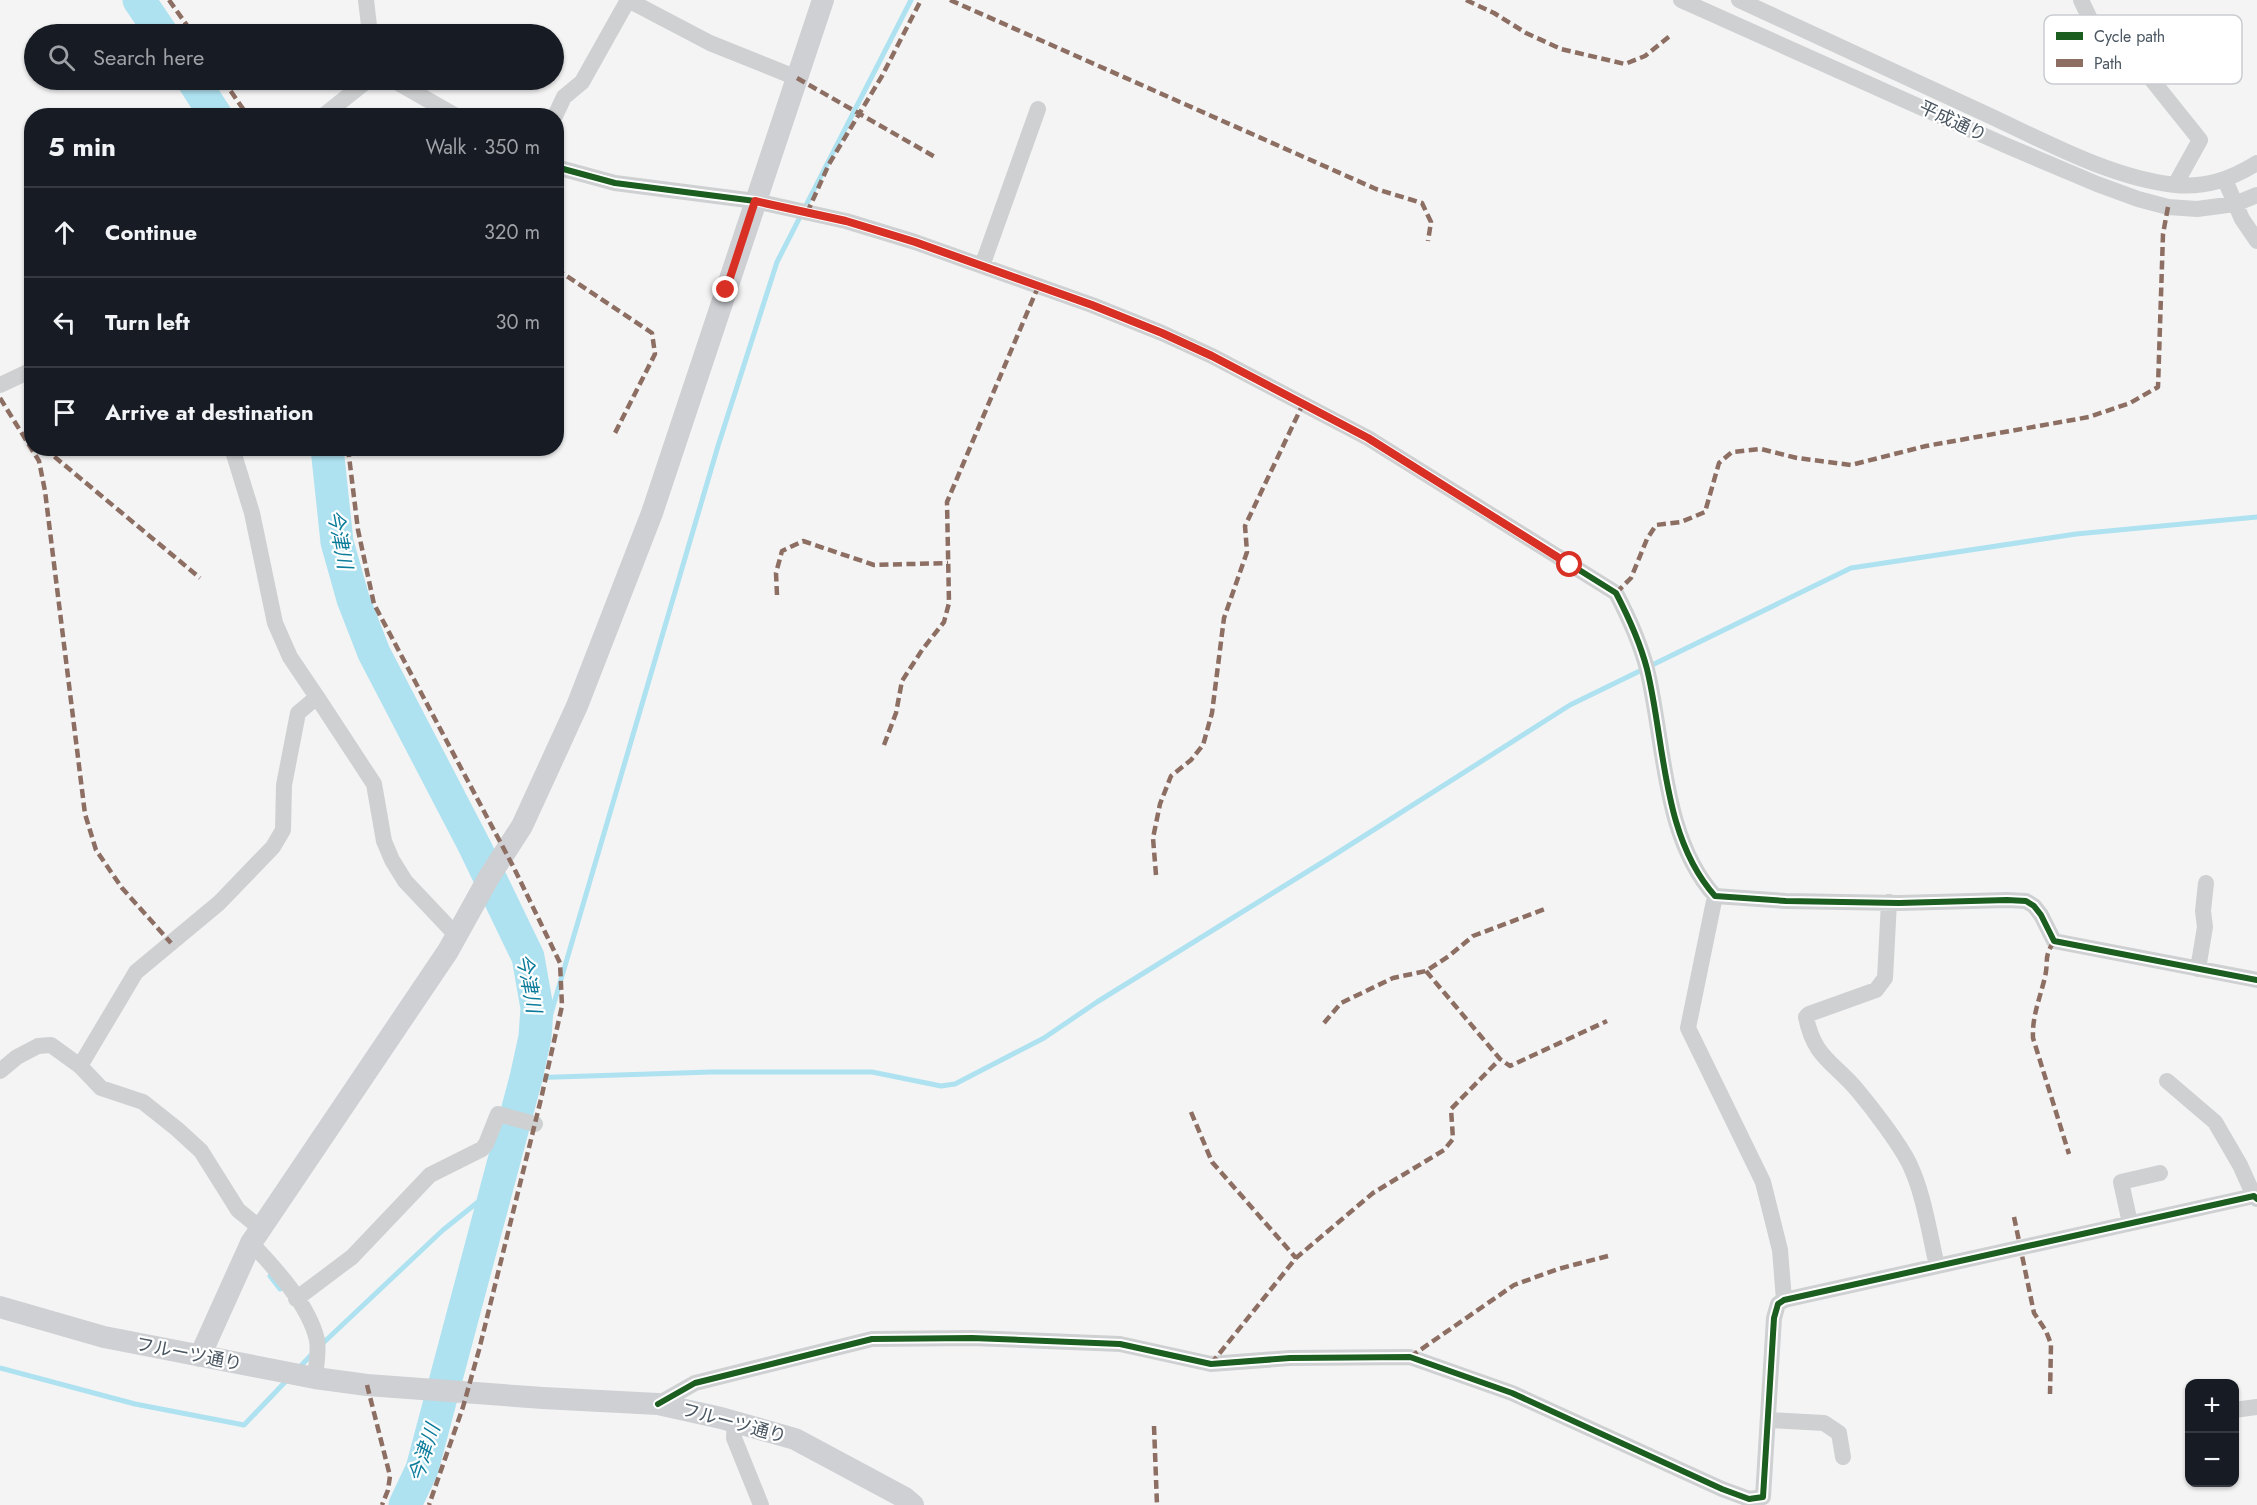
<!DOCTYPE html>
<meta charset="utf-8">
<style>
:root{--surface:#171b24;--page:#20242c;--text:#f1f3f6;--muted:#9ea1a6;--line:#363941}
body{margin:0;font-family:Jost,"Noto Sans JP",sans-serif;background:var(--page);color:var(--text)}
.controls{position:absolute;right:18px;bottom:18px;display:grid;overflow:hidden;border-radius:12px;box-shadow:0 2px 4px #0004}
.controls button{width:54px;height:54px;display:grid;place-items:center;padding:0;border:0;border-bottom:2px solid var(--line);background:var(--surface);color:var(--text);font:30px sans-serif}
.stop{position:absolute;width:18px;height:18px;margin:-14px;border:4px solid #d93025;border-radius:50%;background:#fff}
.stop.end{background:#d93025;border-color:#fff;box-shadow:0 2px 6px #0008}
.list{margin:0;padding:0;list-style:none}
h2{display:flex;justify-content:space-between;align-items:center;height:78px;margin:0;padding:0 24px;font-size:26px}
h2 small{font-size:20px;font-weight:400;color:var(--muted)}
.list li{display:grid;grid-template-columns:39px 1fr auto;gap:18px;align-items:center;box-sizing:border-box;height:90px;padding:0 24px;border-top:2px solid var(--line)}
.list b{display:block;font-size:22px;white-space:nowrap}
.list em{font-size:20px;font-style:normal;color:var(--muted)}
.icon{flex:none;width:33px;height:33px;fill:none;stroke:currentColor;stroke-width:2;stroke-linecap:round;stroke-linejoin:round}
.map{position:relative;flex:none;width:2257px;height:1505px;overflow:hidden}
.search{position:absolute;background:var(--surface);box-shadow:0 2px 4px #0004;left:24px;top:24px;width:540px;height:66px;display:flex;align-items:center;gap:15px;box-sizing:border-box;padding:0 21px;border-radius:33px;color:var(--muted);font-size:22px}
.panel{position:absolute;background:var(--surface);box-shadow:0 2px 4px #0004;left:24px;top:108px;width:540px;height:348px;border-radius:24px}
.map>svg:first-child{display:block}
</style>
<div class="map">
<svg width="2257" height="1505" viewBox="0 0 2257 1505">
<rect width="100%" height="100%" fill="#f4f4f4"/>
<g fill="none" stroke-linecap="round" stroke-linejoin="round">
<!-- stream -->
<path stroke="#aee2f0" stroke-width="5" d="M526,1078L711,1072H872L941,1086L955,1084L1044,1038L1097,1002L1331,857L1570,705L1851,568L2076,534L2257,517
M536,1079L547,1027L718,446L777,262L911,0
M270,1276L280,1289
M321,1345L443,1230L498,1186
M0,1368L135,1404L244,1425L287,1380
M298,1369L312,1354"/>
<!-- river -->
<path stroke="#aee2f0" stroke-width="33" d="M139,0L162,34
M193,80L216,116
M327,448L337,542L353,599L374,653L475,847L528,957L537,1008L535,1037L526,1078L422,1469L405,1505"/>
<!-- street -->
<path stroke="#ced0d2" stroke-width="16" d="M366,0L370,34
M628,0L710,43L797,78
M1681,0L2005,145L2097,184L2138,199L2168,207L2197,209L2235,204L2257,195
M1739,0C1822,39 1905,77 1988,115C2046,142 2111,178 2175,185C2206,188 2231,179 2257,163
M2081,0L2090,19L2132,55L2200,140L2175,185
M393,80L456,116
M323,116L368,80
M555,116L564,97L582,82L628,0
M556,167L615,183L755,201L846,221L915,242L1092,305L1162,333L1212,356L1368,438L1616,593C1629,618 1640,642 1647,669C1665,743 1662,837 1715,896L1786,901L1899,903L2007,900L2026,901L2034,906L2041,915L2054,941L2257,980
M2225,180L2242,219L2257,241
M982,266L1038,109
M0,385L32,370
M317,697L374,784L384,841L392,860L405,881L456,935
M1715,896L1688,1028L1763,1182L1780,1250L1784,1300
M1889,902L1885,978L1876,990L1809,1014L1806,1017C1814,1058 1834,1062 1858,1091C1873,1109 1899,1143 1909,1163C1924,1194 1929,1232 1937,1266
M2198,969L2205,927L2203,911L2206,883
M80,1066L136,972L219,903L273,847L283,830L284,785L298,713L317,697L290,657L275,623L252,513L232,448
M0,1071L17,1057L38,1046L51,1045L80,1066L101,1088L143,1102L177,1129L201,1151L238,1210L260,1228
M2167,1081L2215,1122L2240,1165L2254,1196
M2130,1223L2121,1182L2160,1173
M251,1243C275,1268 309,1305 317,1340C319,1351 316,1366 315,1378
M296,1299L352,1257L430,1175L482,1149L486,1144L498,1114L535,1124
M658,1404L695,1383L872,1339L972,1338L1120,1344L1211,1364L1290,1358L1410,1357L1512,1393L1722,1489L1749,1499L1763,1497L1774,1318L1778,1304L1784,1300L2254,1196L2257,1199
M2234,1410L2257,1407
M1769,1420L1824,1423L1839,1433L1843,1457
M735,1423L734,1438L761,1505"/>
<!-- secondary -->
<path stroke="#ced0d4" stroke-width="22" d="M0,1307L104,1337L315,1378L367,1385L543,1398L658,1404L721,1418L795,1439L905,1498L913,1505
M200,1356L251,1243L448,951L489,877L522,826L577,706L652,513L823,0"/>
<!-- quiet -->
<path stroke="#8d6e63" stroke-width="4.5" stroke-dasharray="9 4.5" stroke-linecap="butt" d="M169,0L193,34
M950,0L1376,189L1422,203L1431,222L1428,241
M1466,0L1494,13L1526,33L1561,49L1625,64L1645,56L1671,35
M797,78L935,157
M223,80L248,116
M807,213L829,164L882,76L921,0
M556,269L652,333L655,354L613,437
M0,398L39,461L45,491L85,814L96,850L122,888L171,943
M44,448L200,578
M348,448L358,530L374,604L514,868L560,963L562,1006L541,1099L479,1350L463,1407L429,1505
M1616,593L1631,578L1647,539L1656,525L1681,522L1705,512L1719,463L1732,452L1761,449L1797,458L1851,465L1926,446L2089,417L2130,403L2158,387L2163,234L2168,207
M777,595L776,573L782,551L803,541L874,565L948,563
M884,745L896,713L902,681L922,650L944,622L949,603L947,502L1038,287
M1156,875L1153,838L1160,804L1171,776L1191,760L1203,745L1212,713L1224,618L1247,552L1245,526L1303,404
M2054,941C2043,959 2049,959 2045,977C2040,998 2032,1016 2033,1038L2069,1154
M1426,971L1500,1059L1510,1066L1607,1021
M1324,1023L1341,1003L1393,978L1426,971L1449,956L1473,936L1545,909
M1191,1112L1212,1162L1296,1258
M2014,1217L2034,1313L2046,1331L2051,1344L2050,1394
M1410,1357L1514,1285L1558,1269L1608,1256
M1211,1364L1296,1258L1373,1193L1444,1150L1453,1139L1451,1109L1500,1059
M367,1385L390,1476L388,1490L382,1505
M1154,1426L1157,1505"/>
<!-- cycleway casing -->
<g stroke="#fff" stroke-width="10">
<path id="cycleway" d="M556,167L615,183L755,201L846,221L915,242L1092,305L1162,333L1212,356L1368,438L1616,593C1629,618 1640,642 1647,669C1665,743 1662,837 1715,896L1786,901L1899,903L2007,900L2026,901L2034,906L2041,915L2054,941L2257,980
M658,1404L695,1383L872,1339L972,1338L1120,1344L1211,1364L1290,1358L1410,1357L1512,1393L1722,1489L1749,1499L1763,1497L1774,1318L1778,1304L1784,1300L2254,1196L2257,1199"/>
</g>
<!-- cycleway -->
<use href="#cycleway" stroke="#1b5e20" stroke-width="6"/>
</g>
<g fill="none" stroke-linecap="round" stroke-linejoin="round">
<!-- route -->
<path stroke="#d93025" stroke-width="8" d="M726,290L755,201L846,221L915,242L1092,305L1162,333L1212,356L1368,438L1570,565"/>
</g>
<g text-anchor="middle" stroke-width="4.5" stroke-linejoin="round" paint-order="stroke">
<!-- street labels -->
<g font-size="18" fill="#4a5661" stroke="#fff">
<text transform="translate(1953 121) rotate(25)" y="6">平成通り</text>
<text transform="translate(189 1354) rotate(11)" y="6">フルーツ通り</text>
<text transform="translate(734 1423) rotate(15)" y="6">フルーツ通り</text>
</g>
<!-- water labels -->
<g font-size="20" font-style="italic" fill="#0c7c9b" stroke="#fff">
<text transform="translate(340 539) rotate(79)" y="7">今津川</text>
<text transform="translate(529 983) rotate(79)" y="7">今津川</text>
<text transform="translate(424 1453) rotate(-72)" y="7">今津川</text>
</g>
</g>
<!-- legend -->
<rect x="2044" y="15" width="198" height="69" rx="9" fill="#fff" stroke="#c9ccd0" stroke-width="1.5"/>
<rect x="2056" y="32" width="27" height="8" fill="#1b5e20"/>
<rect x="2056" y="59" width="27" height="8" fill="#8d6e63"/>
<g font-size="16" fill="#4a5661">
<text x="2094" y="42">Cycle path</text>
<text x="2094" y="69">Path</text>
</g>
</svg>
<div class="controls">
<button>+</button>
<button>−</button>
</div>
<div class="stop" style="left:1570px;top:565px"></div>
<div class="stop end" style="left:726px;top:290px"></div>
<div class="search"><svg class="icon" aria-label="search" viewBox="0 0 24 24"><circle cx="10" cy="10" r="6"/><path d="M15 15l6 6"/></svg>Search here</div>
<section class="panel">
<h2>5 min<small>Walk · 350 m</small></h2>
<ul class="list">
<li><svg class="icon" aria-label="ahead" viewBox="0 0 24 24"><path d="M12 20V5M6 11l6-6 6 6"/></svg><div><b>Continue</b></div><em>320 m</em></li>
<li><svg class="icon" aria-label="left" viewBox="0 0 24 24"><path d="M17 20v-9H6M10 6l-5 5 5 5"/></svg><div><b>Turn left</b></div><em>30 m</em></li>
<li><svg class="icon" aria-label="arrive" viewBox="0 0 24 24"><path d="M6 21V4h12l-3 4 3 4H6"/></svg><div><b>Arrive at destination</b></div></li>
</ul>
</section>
</div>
